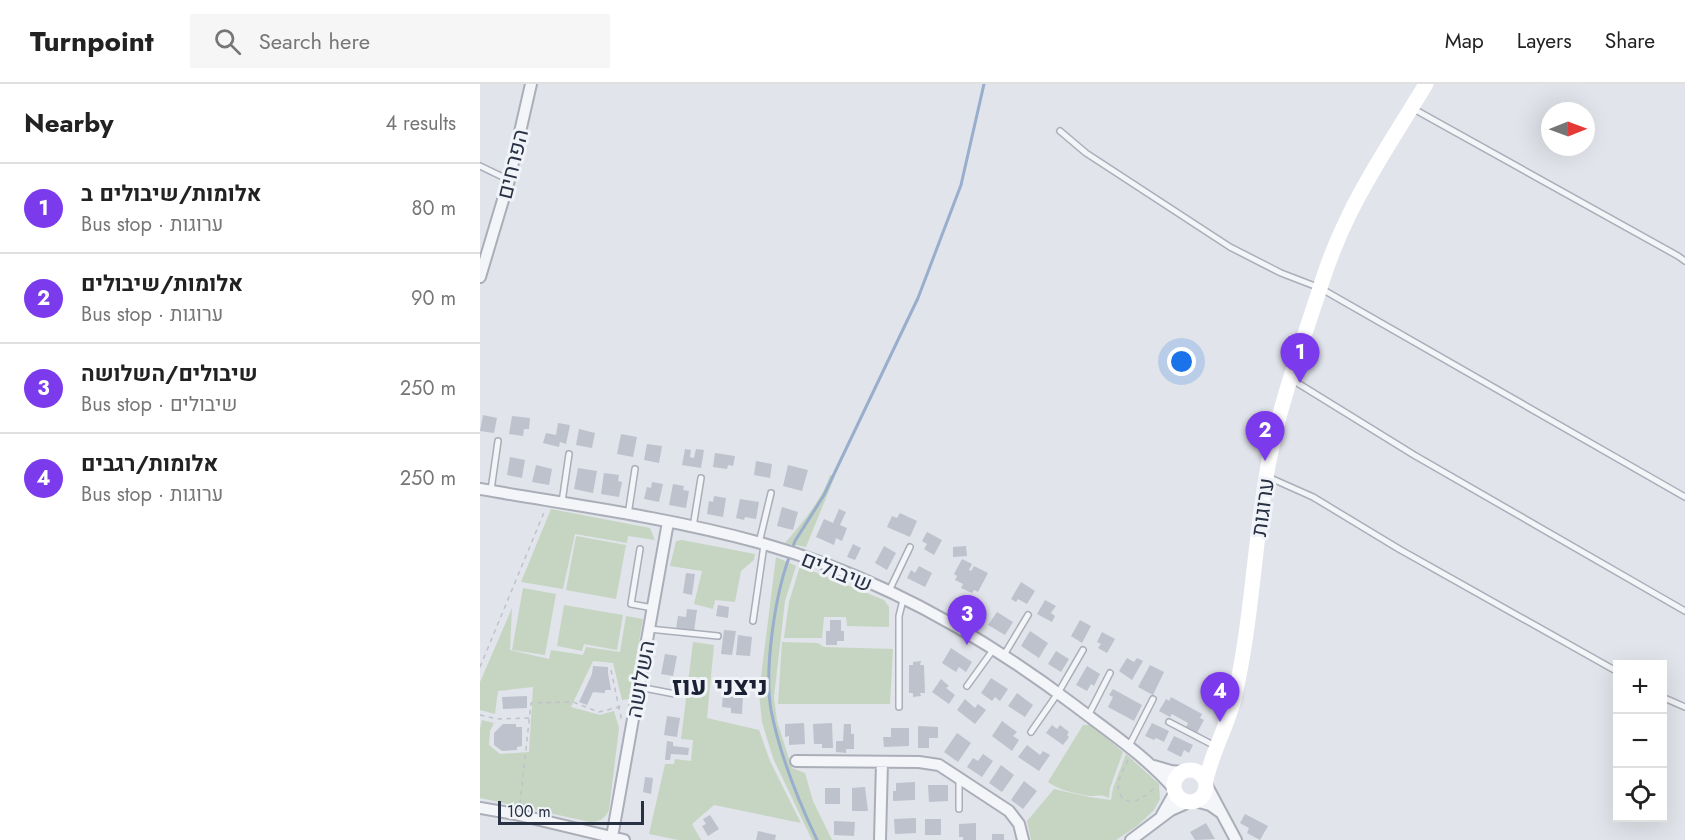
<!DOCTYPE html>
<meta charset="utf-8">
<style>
:root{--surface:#fff;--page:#f6f6f6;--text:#222;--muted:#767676;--line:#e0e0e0;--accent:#7c3aed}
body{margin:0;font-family:Jost,Heebo,sans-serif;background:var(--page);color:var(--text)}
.controls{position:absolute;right:18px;bottom:18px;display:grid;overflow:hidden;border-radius:0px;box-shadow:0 6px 24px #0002}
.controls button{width:54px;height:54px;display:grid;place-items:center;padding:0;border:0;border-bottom:2px solid var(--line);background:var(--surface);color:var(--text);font:30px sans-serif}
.compass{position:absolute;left:1061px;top:18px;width:54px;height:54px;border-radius:50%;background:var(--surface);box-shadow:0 6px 24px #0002;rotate:89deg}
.scale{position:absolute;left:18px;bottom:15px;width:146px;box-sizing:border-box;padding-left:6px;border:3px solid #283043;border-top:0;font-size:16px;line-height:21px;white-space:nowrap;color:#283043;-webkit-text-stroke:4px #f0f3f8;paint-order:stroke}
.you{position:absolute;left:702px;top:278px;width:21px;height:21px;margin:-15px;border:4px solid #fff;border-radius:50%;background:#1a73e8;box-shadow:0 0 0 9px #1a73e833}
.badge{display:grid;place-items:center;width:39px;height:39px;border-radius:50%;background:var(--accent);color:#fff;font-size:20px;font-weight:700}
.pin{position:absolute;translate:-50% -50px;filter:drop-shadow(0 2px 3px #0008)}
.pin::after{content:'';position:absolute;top:32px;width:21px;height:18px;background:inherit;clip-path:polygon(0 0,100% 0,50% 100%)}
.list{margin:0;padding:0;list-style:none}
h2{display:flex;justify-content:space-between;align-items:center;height:78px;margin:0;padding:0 24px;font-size:26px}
h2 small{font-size:20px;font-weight:400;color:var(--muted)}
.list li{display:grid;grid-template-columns:39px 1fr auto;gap:18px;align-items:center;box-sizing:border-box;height:90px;padding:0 24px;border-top:2px solid var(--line)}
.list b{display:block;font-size:22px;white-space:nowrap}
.list p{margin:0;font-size:20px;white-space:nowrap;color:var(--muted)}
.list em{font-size:20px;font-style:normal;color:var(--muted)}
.icon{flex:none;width:33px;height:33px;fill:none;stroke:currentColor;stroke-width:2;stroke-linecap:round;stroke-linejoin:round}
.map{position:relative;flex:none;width:1205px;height:756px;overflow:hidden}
header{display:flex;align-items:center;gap:36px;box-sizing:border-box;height:84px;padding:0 30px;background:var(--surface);border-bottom:2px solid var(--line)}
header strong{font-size:28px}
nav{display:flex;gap:33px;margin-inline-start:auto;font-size:21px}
.search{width:420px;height:54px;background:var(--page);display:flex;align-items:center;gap:15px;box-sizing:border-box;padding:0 21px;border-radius:0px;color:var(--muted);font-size:22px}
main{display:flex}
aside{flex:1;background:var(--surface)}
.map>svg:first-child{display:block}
</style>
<header>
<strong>Turnpoint</strong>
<div class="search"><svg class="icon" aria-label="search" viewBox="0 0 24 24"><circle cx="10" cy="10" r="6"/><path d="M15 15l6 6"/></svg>Search here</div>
<nav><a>Map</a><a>Layers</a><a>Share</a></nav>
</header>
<main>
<aside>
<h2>Nearby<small>4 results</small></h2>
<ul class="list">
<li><span class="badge">1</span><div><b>אלומות/שיבולים ב</b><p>Bus stop · ערוגות</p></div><em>80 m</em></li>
<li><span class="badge">2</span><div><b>אלומות/שיבולים</b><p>Bus stop · ערוגות</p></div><em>90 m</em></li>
<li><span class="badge">3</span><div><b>שיבולים/השלושה</b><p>Bus stop · שיבולים</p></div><em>250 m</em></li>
<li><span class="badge">4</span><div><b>אלומות/רגבים</b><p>Bus stop · ערוגות</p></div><em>250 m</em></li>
</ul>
</aside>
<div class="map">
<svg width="1205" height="756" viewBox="0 0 1205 756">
<rect width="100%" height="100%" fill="#e1e4ea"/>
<!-- green -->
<path fill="#c5d5c1" d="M350,391L355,392L326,463L305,459C322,439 342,416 350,391Z
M71,425L170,444L175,456L148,452L147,459L95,450L83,505L41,498Z
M96,452L146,461L136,515L86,506Z
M202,456L275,470L274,476L261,487L255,518L235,516L233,525L214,520L222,487L190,482L196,457Z
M296,473L316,482L305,517L294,613L297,637L312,684L325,689L333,717L352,756H332L293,674L282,638L279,609Z
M320,482L404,516L409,523V543L367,542L366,533H344L342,554H304L309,518Z
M43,504L76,510L65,571L32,566Z
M84,521L143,531L137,566L104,560L102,567L77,562Z
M32,524L30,566L69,575L71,566L103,571L106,563L140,568L146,532L163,535L149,615L142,616L133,579L113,577L91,623L120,631L134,627L139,644L129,726C125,735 119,738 110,738L0,714V644L2,636L14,639L10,647L9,661L20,670L49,668L53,603L18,607L15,630L0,626V598Z
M213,558L234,561L227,634L279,646L290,677L321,739L234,721L212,740L221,756H198L169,750L185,680H194L195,675L211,677L213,656L201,655Z
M302,558L338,559L344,563L413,565L410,620H298Z
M603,641H611L643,668L630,704L629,714C622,710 617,712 610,712C596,710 579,706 568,698Z
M646,670L679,700L680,715L674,726L657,742L636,756H551L547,737L574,705L609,713L631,716L633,704Z"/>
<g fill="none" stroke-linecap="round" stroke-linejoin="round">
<!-- stream -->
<path stroke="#99aecc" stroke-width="3" d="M312,465L315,457L344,411L438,214L481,101L504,0
M310,471C295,510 284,585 291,626C300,672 317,714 337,756"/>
</g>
<!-- building -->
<path fill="#bdc2cd" d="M3,331L17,334L14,349L0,347Z
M32,332L50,334L49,345H44L43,352L29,350Z
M78,339L90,341L86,360L80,358L79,363L63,359L66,349L76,351Z
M99,345L115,349L112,364L96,361Z
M141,350L157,353L153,373L137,370Z
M167,360L182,362L179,379L164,376Z
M205,365L211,366L210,373L214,374L216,365L224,366L221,384L202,381Z
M235,369L255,372L253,382L248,381L247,385L233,383Z
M30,373L45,376L42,394L27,391Z
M276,377L292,380L290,394L274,391Z
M56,381L72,385L69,401L52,398Z
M308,381L328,386L322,407L303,402Z
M98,384L117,387L113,409L94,405Z
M124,389L139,391L138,397L142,398L139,413L121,410Z
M172,398L183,400L179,418L164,415L167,403L171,404Z
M193,400L204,402L203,406L209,407L206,424L189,421Z
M234,412L246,414L243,433L227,430L229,417L233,418Z
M260,415L279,418L276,435L265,433L264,436L256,434Z
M302,423L318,428L313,446L297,442Z
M359,425L366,428L360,441L367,444L362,457L356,454L354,461L336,453L344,435L353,439Z
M420,429L437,437L430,453L407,443L412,432L417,434Z
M447,448L462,456L454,471L444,465L447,460L442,457Z
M373,460L381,464L375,476L367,473Z
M404,462L416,469L407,486L395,479Z
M486,462L487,472L473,473V463Z
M482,475L492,480L489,486L491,487L494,482L508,489L498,508L494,506L492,509L481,504L483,500L475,496L477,492L474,490Z
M439,482L452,489L445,503L427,494L431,486L435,489Z
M206,489L215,490L212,511L203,509Z
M541,498L555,507L547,520L538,515L536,518L531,515Z
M565,516L576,522L571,529L575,532L572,538L557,530Z
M238,521L249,523L248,534L236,532Z
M207,525L217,526L214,547L196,545L198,532L206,533Z
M517,528L533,538L525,551L508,541Z
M350,536H361V547H364V557H357V561H346V547H350Z
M600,536L611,542L602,559L591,552Z
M244,546L256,547L252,571L241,570Z
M550,547L568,559L559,574L541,562Z
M622,548L635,555L627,569L618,564L621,560L617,558Z
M258,551L272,553L270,572L256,571Z
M471,564L492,578L486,588L479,583L476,588L462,579Z
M576,567L589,575L581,588L568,580Z
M185,570L197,572L193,592L181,590Z
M647,574L654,578L657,574L663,577L652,596L639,587Z
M441,577L440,581H444L445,609H440L441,612L433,613V609H429V581H433V578Z
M670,581L684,588L673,611L658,603Z
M113,582L128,583V589L131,606H125V609L113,608L107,621L99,618L112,590Z
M607,582L620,590L614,602L611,600L607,607L596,601Z
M511,594L528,605L520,617L515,613L512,617L501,609Z
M461,595L469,602L466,604L475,611L469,620L452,608Z
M633,605L662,621L654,637L628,623L633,613L629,611Z
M243,609L263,610L262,630L251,629V624L242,623Z
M537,609L553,621L545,633L528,622Z
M47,612V624L23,625L22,613Z
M691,613L722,630L720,634L724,636L717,649L706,643L708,639L692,630L690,633L679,627L686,615L689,617Z
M485,615L495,624L498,620L506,626L495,640L477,626Z
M187,632L200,634L197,653L184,651Z
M522,637L537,648L533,652L539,656L532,667L512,652Z
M324,639L325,660L309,661V652L305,653V640Z
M352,639L353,664H342V660H334L333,640Z
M672,639L689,647L684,658L676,654L674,656L665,652Z
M23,640H36V643H42V662L37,663V666L22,667L14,661V649Z
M364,640H371V650H374V665H366V669L356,668V657H363Z
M572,641L577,645L580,641L589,648L587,651L589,653L583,661L566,649Z
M438,642L458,643V654H449V664H438Z
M411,644H429V662L404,663L403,653H411Z
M477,649L491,659L478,678L464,668Z
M694,652L713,661L709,669L704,666L701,673L687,666Z
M187,657L193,658V662L209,664L208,671L191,670L190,676H185Z
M547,661L560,671L563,667L570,671L559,687L538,673Z
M503,670L513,677L502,693L487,683L493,674L498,677Z
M521,681L534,691L522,708L509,699Z
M165,693L173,694L171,710L163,708Z
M544,697L557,707L543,725L531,716Z
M435,698V716L413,717V707H416V699Z
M448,701H468V717L449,718Z
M385,703L388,727H372V704Z
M345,704H360V720H345Z
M765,730L788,742L780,756L767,749L769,744L760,739Z
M230,731L239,745L228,752L222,742L226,740L223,735Z
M436,734V749L415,750L414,735Z
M445,735H461V751H445Z
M354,737L375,738L374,752L354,751Z
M496,739V756H483V753H479V740Z
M726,739L735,755L715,756L710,748Z
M278,747L296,751L295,756H276Z
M512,750H524V756H512Z"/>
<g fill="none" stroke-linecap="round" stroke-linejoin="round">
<!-- lane casing -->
<g stroke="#aaaeb8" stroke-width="8">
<path id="lane" d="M932,24L1198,172L1205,177
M580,47L606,69L750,163L801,189L840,204L1205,413
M0,82L29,96
M811,295L934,371L1205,527
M788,393L833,413L919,465L1138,588
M11,406L18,357
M82,418L89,370
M148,431L155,385
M213,443L221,394
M279,459L291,409
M160,465L151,520L173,524
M409,507L430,463
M273,537L284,461
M169,545L238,552
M524,571L548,531
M487,602L513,566
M159,603L195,610
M1182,613L1205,623
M419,623V532L423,516
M608,632L630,589
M689,638L735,662
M551,648L578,609L603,566
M649,662L673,615
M479,694V725"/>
</g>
<!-- street casing -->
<g stroke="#aaaeb8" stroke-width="14">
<path id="street" d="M0,193L29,96L51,0
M0,405C92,421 186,433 277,458C391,489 500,550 594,621C628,647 667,673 695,706
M316,677L439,678L459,681L529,727L539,740L543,756
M674,682L691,687L703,688
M726,700L756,756
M715,717L730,721L740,728
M0,724L35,730L144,756
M682,731L695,708
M132,753L188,438
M400,756L402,678
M651,756L691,726L709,718"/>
</g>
<!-- path -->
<path stroke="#bfc2c9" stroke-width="1.5" stroke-dasharray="4.5 4.5" stroke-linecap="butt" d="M0,583L65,426
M131,586L142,638
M0,631L17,635L49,634
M648,676C645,683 640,690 639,698C638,703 638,707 641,712C652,726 667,710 677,702
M40,720L51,619L93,618L119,628L143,622"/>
<!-- lane -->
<use href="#lane" stroke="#f4f5f8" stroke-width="5"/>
<!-- street -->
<use href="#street" stroke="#f4f5f8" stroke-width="10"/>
<!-- secondary -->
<path stroke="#fff" stroke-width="15" d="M694 702a16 16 0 1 1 32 0a16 16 0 1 1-32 0Z
M726,696C732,668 747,643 754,615C772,539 774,459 788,382C799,321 821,263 840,204C848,178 858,153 870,129C892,84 921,42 946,0"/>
</g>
<g text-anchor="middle" stroke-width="6" stroke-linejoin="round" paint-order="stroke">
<!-- street labels -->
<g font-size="22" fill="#283043" stroke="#f0f3f8">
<text transform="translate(32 80) rotate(-76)" y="8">הפרחים</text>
<text transform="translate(782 423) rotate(-82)" y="8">ערוגות</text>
<text transform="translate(357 487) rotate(22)" y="8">שיבולים</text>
<text transform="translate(160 595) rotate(-80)" y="8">השלושה</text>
</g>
<!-- quarter labels -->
<g font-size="26" font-weight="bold" fill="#1a2134" stroke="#f0f3f8">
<text x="240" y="611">ניצני עוז</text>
</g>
</g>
</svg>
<div class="controls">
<button>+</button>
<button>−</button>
<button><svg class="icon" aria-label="locate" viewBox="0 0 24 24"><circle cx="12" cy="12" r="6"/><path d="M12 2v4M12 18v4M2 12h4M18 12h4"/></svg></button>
</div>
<svg class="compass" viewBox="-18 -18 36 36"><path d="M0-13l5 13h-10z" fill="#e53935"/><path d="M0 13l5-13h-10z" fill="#767676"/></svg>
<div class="scale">100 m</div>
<div class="you"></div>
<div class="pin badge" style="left:820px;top:299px">1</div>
<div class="pin badge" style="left:785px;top:377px">2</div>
<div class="pin badge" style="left:487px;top:561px">3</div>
<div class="pin badge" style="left:740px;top:638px">4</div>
</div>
</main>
